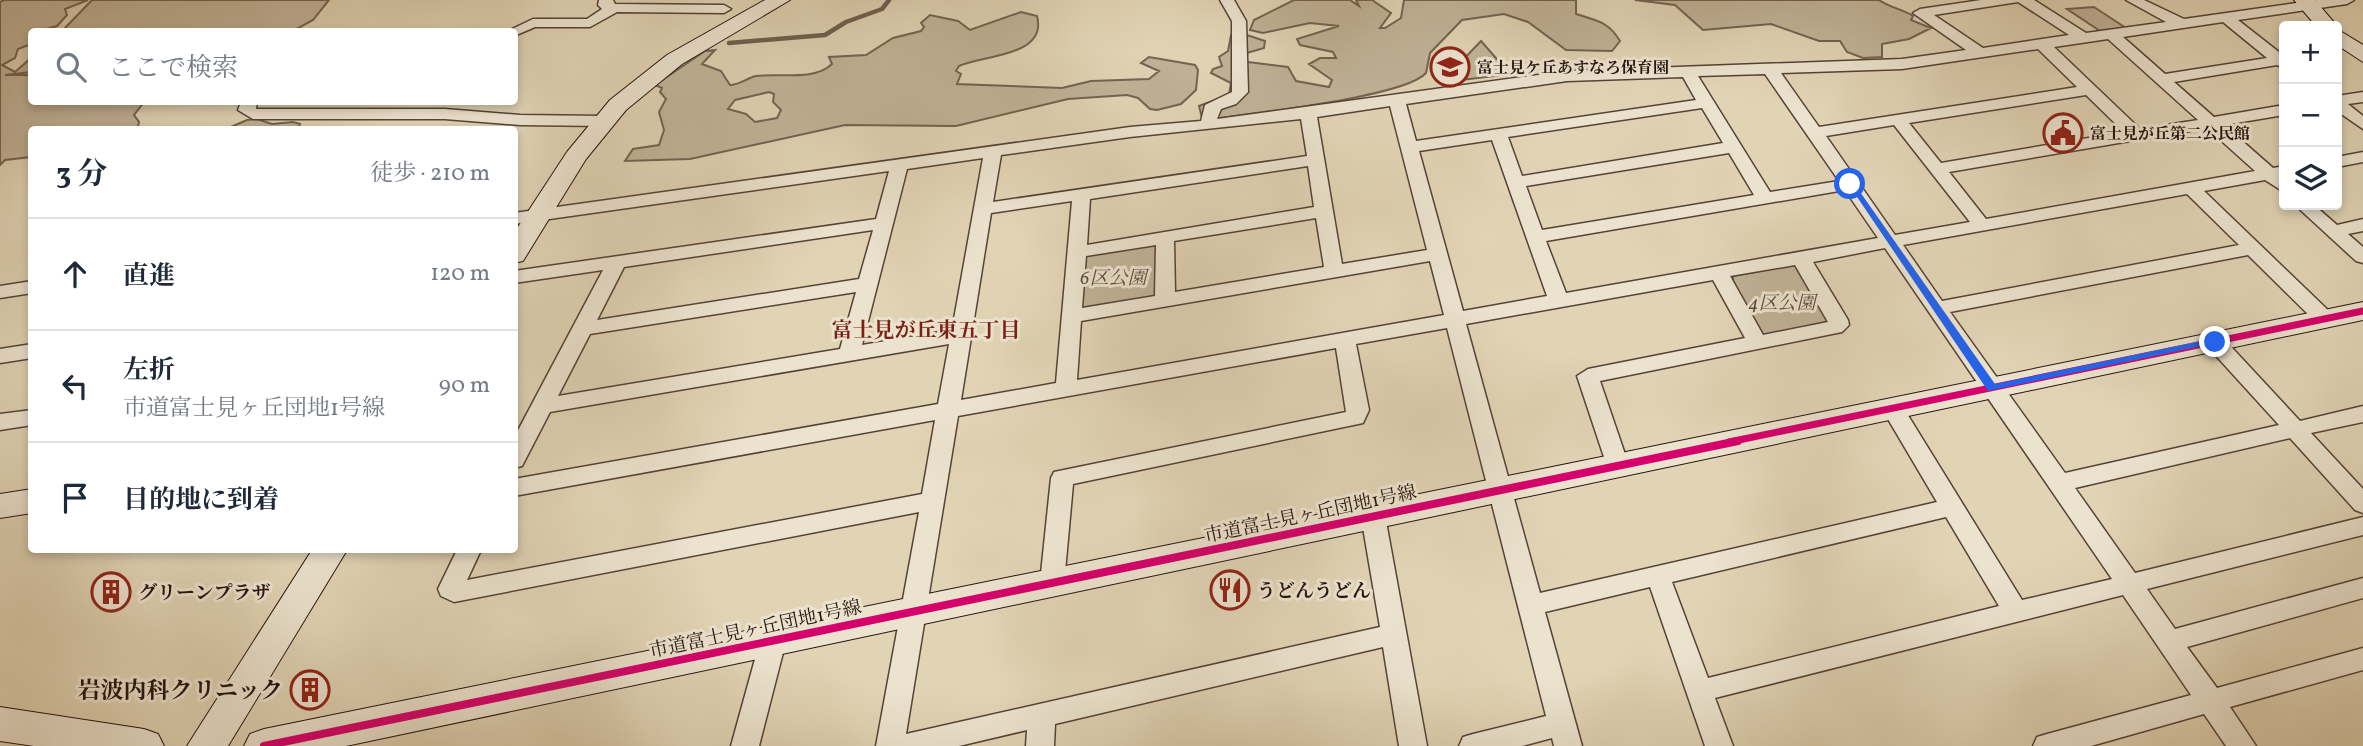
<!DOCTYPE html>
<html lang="ja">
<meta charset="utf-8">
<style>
:root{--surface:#fff;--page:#f6f6f7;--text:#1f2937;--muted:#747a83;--line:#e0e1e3}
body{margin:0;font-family:Vollkorn,"Noto Serif JP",serif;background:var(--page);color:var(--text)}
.controls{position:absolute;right:21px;top:21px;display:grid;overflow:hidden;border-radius:7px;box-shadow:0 4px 10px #0003}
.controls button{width:63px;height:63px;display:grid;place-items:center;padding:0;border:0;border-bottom:2px solid var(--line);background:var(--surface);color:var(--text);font:35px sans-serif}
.stop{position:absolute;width:21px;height:21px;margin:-16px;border:5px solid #2563eb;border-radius:50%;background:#fff}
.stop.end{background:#2563eb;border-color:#fff;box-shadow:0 2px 7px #0008}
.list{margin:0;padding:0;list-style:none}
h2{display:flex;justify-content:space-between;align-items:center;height:91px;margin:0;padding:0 28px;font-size:30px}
h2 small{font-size:23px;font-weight:400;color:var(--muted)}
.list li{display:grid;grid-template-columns:46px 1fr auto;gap:21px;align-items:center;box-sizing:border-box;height:112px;padding:0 28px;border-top:2px solid var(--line)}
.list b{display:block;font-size:26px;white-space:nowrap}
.list p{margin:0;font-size:23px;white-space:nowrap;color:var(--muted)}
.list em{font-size:23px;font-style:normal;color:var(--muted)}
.icon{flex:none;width:38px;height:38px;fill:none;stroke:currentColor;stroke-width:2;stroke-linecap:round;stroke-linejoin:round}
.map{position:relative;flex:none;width:2363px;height:746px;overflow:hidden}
.search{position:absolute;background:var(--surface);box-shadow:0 4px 10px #0003;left:28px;top:28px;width:490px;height:77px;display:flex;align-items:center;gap:18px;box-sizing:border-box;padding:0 24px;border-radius:7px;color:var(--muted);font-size:26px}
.panel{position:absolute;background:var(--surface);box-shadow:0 4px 10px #0003;left:28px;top:126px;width:490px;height:427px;border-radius:7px}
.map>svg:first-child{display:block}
</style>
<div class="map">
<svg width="2363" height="746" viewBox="0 0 2363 746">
<rect width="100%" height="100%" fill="#e1d4b5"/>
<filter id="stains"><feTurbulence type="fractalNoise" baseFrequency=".00286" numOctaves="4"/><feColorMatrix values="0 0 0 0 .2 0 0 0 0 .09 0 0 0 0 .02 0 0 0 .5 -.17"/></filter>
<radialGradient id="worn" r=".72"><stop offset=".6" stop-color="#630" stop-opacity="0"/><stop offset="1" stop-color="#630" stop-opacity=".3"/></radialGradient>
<!-- green -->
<path fill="#c1b398" stroke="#736352" stroke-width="2" fill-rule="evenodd" d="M4,0H88L65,9L67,15L57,26L46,29L52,31L32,32L31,44L18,49L15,58L2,65L15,72L31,58V72L5,75H31L32,102H144L134,115L139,122L138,127L32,130L31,157L5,160L0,165V2Z
M92,0H329L313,20L293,31H62Z
M1294,0H1350L1359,6L1356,0H1372L1391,13L1380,28H1385L1401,18L1404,0H1576V14C1597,21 1608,21 1620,41L1612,51L1566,50L1528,22L1504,14L1462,20L1430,53L1426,73C1405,97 1253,113 1213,119L1202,118L1199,106L1229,95L1231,83L1211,73L1213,69L1222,66L1219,57L1228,51L1231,35H1247L1265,41L1264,48L1240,55V61L1288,67L1296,81L1329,87L1332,80L1309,64L1320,58H1336L1333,52L1300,45L1297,39L1339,26L1310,23L1263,33L1250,30L1254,20Z
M1635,0H1879C1890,8 1903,9 1913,16L1911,20L1931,28L1909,39L1882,44V57L1863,58L1847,52L1840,41H1819L1771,24L1703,30L1675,5Z
M2094,7L2126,28L2100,31L2067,9Z
M1021,12L1037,16C1048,57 982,55 959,66L956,71L961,74L957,84L1062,88L1091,81L1149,79L1159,71L1141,63L1149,57L1195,65L1198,70L1196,90L1181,104L1157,110L1150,109L1138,98L1127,95L1068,99L956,126L845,125L690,159L625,161L633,149L659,145L664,130L659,112L666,99L660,92L662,88L655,85L705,51L715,50L702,64L721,71L730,85C739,85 747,78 756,76C779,73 815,81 832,64L829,57L866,55L893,38L921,31L924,27L921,23L930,15L958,21L970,30ZM769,92L774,94L773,102L781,110L777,118L755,122L746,114L728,109L735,100Z
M1481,41L1510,74L1462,80L1454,69Z
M257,119L272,124L293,122L300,124L298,129H226L247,120Z
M1156,242L1161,244L1159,295L1087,310L1082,308L1085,257L1091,253Z
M1793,265L1801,269L1831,321L1769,337L1761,333L1733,282V276Z"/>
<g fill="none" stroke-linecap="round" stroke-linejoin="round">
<!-- stream -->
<path stroke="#6f5f50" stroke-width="4.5" d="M729,43L825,35L846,22L882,9L889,0"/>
<!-- street casing -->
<g stroke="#544337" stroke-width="3">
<path id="street" d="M599,0H613L615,4L724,5L731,9L724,13L617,12L590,27H535L514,36V32H506L533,19H587L602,9L598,5Z
M1220,0H1234L1246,21L1248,92L1236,104L1221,109L1217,119L1567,71L1902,59L1966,50L1913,13L1920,9L1981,0H2034L2086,33L2166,22L2126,0H2144L2184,19L2317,0H2354L2347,4L2238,20L2284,56V68L2277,65L2174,82L2214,117L2284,105V115L2224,125L2273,168L2284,166V192L2265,180L2204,191L2332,314L2335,319L2332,324H2318L2248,255L1950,312L2065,473L2279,425L2208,347L2205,342L2208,337H2222L2300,421L2363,406V422L2311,433L2363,489V513L2355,510L2290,438L2075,488L2135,573L2363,517V535L2147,589L2175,629L2363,578V598L2187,647L2217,688L2363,648V670L2230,707L2256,746H2226L2204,714L2091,746H2033L2037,737L2047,734L2191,695L2123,595L1715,698L1733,746H1705L1650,587L1545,612L1582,746H1554L1552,738L1522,746H1459L1463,737L1473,734L1546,716L1447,328L1356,344L1369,410L1363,423L1073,484L1064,583L1061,590L1052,593L1043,590L1040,583L1051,478L1054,472L1346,412L1336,348L958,416L906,734L1380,627L1361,516L1365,510L1373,507L1381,510L1385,516L1427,746H1399L1383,647L1055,724L1054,746H1026L1027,730L959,746H876L919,512L454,602L441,596L438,589L457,550H481L467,580L922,494L935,420L514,496V479L938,404L949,344L550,412L522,466L514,468V438L603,270L514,283V271L876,219L889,171L514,224V213L1130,127L1201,121L1205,105L1232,92V21ZM2018,2L2069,35L1983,48L1934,15ZM2223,22L2267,58L2165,74L2123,37ZM2108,39L2198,120L2140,129L2054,47ZM2038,49L2077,87L1819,127L1781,73L1902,69ZM1765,74L1839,181L1770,192L1698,76ZM1683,77L1696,100L1416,141L1406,104L1567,81ZM2086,95L2124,132L1941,163L1909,123ZM1390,106L1427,250L1342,264L1317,117ZM1702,108L1723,143L1522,176L1508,137ZM1301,119L1307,156L993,202L1001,155L1130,137ZM1894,125L1970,222L1895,235L1826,136ZM2207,128L2255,171L1986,219L1949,172ZM1492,140L1547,296L1463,311L1419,151ZM1729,153L1754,195L1542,230L1526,186ZM983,158L952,330L862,345L907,169ZM1308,166L1314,207L1087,245L1090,199ZM1845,190L1878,238L1566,293L1546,241ZM2187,194L2239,245L1942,301L1903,245ZM1072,201L1056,383L961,400L991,213ZM1316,218L1324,267L1175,292L1174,241ZM873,230L859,279L597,320L624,267ZM1156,245L1155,296L1082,308L1086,256ZM1885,248L2112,579L2022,600L1901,404H1885L1882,409L1937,502L1540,593L1466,324L1713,280L1745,338L1588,369L1577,376L1607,466L1610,472H1626L1629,466L1600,381L1842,332L1849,325L1848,320L1813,262ZM1430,261L1444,315L1077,380L1081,321ZM1795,265L1828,322L1763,335L1730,276ZM856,292L840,349L558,396L590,334ZM1946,517L1999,606L1708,678L1672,582Z
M2363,92V102L2348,104L2363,116V129L2337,111V96Z
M241,102H257L256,109H445L520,115L603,116L611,121L603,126L520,125L445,119H253L238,110Z
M2363,152V162L2337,167V157Z
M2295,205H2314L2337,225L2363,219V231L2348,234L2363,247V263L2356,261Z
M32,281V293L0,298V286Z
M32,344V358L0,363V349Z
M32,410V425L0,430V414Z
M773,630L782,634L786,641L759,746H731L760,641L764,634Z"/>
</g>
<!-- secondary casing -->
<g stroke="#25130d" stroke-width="2">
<path id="secondary" d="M765,0H790L682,64L626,110L586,159L523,261L514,263V233L567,152L610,100L667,55Z
M2294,0H2315L2337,26H2316Z
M2337,29L2363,45V62L2337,45Z
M2363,302V320L346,746H244L250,734L264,729Z
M32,489V513L0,518V494Z
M312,550H347L228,746H187Z
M0,707L144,729L158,734L164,746H34L0,741Z"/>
</g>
<!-- street -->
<use href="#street" fill="#ece3cf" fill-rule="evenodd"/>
<!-- secondary -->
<use href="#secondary" fill="#ece3cf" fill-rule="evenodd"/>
<!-- cycleway-far1 casing -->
<g stroke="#ece3cf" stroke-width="11">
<path id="cycleway-far1" d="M1729,442L2363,311"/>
</g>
<!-- cycleway casing -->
<g stroke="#ece3cf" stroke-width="12">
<path id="cycleway" d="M264,746L1738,441"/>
</g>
<!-- cycleway-far1 -->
<use href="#cycleway-far1" stroke="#d6006c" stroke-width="7"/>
<!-- cycleway -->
<use href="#cycleway" stroke="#d6006c" stroke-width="8"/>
</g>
<!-- route -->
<path fill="#2563eb" d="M1847,182H1853L1995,384L2215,338L2221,342L1988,391Z"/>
<!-- icons -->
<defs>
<g id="school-ring" transform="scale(2.0125)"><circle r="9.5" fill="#ece3cf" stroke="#8f2418" stroke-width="1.5"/><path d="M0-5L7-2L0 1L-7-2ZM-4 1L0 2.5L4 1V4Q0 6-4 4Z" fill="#8f2418"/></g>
<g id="civic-ring" transform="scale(2.0125)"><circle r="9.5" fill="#ece3cf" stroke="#8f2418" stroke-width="1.5"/><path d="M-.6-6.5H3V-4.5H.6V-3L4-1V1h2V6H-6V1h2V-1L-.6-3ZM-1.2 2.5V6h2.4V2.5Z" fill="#8f2418"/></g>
<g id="restaurant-ring" transform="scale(2.0125)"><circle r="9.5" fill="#ece3cf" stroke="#8f2418" stroke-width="1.5"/><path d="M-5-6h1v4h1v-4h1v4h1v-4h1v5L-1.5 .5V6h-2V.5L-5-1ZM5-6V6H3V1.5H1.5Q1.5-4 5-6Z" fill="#8f2418"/></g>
<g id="building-ring" transform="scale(2.0125)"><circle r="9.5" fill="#ece3cf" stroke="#8f2418" stroke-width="1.5"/><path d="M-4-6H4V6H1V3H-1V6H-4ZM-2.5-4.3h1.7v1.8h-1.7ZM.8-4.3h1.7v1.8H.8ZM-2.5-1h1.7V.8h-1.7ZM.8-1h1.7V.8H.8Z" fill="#8f2418"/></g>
</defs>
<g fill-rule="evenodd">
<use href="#school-ring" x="1450" y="67"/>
<use href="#civic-ring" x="2063" y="133"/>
<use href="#restaurant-ring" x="1230" y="590"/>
<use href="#building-ring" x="111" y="592"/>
<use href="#building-ring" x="310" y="690"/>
</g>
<g text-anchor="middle" stroke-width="6" stroke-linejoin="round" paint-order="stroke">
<!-- far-poi labels -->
<g font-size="16" font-weight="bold" fill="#25130d" stroke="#ece3cf" text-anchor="start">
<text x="1477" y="73">富士見ケ丘あすなろ保育園</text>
<text x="2090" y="139">富士見が丘第二公民館</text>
</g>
<!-- park labels -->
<g font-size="19" font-style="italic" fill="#5c4b3e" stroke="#ece3cf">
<text x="1113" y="284">6区公園</text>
<text x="1782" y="309">4区公園</text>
</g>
<!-- street labels -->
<g font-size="19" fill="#25130d" stroke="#ece3cf">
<text transform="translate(1310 513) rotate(-12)" y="7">市道富士見ヶ丘団地1号線</text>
<text transform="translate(755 628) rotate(-12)" y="7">市道富士見ヶ丘団地1号線</text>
</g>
<!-- poi labels -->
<g font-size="19" font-weight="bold" fill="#25130d" stroke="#ece3cf" text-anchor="start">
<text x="1257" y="597">うどんうどん</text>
<text x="138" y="599">グリーンプラザ</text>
</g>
<!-- neighbourhood labels -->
<g font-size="21" font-weight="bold" fill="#7a1f14" stroke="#ece3cf">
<text x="926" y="337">富士見が丘東五丁目</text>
</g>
<!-- near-poi labels -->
<g font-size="23" font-weight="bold" fill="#25130d" stroke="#ece3cf" text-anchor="end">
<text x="283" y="698">岩波内科クリニック</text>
</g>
</g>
<rect width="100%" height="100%" filter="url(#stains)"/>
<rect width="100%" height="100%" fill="url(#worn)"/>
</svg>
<div class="controls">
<button>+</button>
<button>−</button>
<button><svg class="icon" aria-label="layers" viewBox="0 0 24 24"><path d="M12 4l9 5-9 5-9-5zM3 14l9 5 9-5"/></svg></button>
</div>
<div class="stop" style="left:1850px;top:184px"></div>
<div class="stop end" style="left:2215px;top:342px"></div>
<div class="search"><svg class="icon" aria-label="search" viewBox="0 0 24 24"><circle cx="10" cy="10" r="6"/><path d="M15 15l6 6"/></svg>ここで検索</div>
<section class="panel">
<h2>3 分<small>徒歩 · 210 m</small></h2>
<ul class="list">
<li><svg class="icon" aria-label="ahead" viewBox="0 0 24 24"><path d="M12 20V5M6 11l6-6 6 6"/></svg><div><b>直進</b></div><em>120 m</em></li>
<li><svg class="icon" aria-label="left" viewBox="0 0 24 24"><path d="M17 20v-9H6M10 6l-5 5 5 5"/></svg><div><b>左折</b><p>市道富士見ヶ丘団地1号線</p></div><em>90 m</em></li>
<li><svg class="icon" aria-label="arrive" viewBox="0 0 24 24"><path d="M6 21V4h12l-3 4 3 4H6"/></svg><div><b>目的地に到着</b></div></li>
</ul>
</section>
</div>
